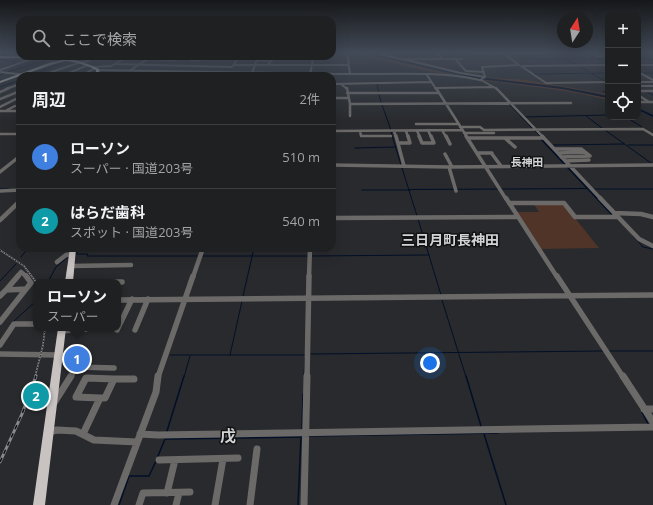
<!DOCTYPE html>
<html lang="ja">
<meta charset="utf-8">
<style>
:root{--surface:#1e2022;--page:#26282a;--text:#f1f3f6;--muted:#a1a3a5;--line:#3c3e40;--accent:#2563eb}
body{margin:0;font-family:"Open Sans","Noto Sans JP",sans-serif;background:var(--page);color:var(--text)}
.controls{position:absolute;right:12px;top:12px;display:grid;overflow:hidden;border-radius:8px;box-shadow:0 4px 16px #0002}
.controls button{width:36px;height:36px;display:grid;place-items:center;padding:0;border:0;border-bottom:1px solid var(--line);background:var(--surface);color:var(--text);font:20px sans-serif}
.compass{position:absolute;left:557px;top:12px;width:36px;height:36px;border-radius:50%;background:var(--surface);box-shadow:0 4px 16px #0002;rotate:12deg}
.you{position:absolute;left:430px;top:363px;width:14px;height:14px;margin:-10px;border:3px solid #fff;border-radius:50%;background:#1a73e8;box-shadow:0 0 0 6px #1a73e833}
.badge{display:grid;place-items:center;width:26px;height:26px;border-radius:50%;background:var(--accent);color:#fff;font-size:13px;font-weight:700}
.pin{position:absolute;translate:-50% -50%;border:2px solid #fff;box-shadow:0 1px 4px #0006}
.popup{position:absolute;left:33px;top:279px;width:88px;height:52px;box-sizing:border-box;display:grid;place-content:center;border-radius:8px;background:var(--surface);filter:drop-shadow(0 1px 3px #0005);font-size:13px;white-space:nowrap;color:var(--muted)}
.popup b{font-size:15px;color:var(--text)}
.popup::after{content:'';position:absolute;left:50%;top:100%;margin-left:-8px;border:8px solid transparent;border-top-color:var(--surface)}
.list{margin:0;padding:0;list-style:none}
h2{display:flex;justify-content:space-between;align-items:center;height:52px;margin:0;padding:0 16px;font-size:17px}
h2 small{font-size:13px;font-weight:400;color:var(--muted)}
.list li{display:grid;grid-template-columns:26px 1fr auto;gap:12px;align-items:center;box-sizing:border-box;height:64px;padding:0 16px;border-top:1px solid var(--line)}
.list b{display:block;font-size:15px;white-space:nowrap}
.list p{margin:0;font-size:13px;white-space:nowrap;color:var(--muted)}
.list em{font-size:13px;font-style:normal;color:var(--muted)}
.icon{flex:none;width:22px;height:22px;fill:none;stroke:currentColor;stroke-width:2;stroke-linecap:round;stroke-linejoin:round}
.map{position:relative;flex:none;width:653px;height:505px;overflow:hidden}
.search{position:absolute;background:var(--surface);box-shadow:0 4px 16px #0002;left:16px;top:16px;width:320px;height:44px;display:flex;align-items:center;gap:10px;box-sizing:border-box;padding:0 14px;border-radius:12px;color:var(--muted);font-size:15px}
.panel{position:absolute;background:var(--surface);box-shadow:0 4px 16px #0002;left:16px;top:72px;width:320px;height:180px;border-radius:12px}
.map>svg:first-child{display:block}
</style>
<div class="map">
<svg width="653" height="505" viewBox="0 0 653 505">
<rect width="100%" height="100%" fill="#282a2d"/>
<!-- green -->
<path fill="#503428" d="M351,52H356L454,75L559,88L608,98V100C563,88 516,86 470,78L484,82L419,69Z
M362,52L376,53L483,77L526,80L608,94V96C568,85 526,85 484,78C443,71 403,61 362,52Z
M533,203H563L599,248L541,249L516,212H539Z"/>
<!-- water -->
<path fill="#020f28" d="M540,139H542L615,216H612L587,189L409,190V189L586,188Z"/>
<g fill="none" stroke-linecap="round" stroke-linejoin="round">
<!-- stream-far1 -->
<path stroke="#020f28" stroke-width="1" d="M503,52H519
M528,54L535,58
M638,57L653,60
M54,58L60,56
M60,58L71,56
M524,59H605
M566,59L576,64
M0,60L16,61L12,63H17
M578,66L589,72
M7,72L48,60
M183,73L185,76
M641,73H653
M534,74L608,73
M592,74L605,81
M0,75L5,73
M32,75L60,64L57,63
M377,84L379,93
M0,87L20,80
M603,92H608
M647,92L653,95
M379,94L381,103
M382,105L391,130
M510,105L532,128
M586,116L602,128
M525,117L608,115
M626,117L642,127
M605,130L651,163
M535,131L541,137
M391,132L401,165
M553,145L624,144
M628,145H653
M355,148L396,147
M402,168L417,216
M0,189H9
M594,189H653
M362,190H410
M418,219L441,295
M633,236L643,247L653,249
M82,248L77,252V254H88L87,256H197
M203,256H308
M312,256L429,255
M21,257L28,248
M0,281L16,264
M48,282L56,267L69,256
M243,296L254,248
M442,300L466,377
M13,322L36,301
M610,351H653
M311,354L603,351
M170,355H305
M230,355L242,301
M304,375L305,358
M184,377L190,356"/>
<!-- stream -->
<path stroke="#020f28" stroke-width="1.5" d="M466,376L481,426
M642,412L648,424
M302,430L303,394
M167,431L184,376
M484,434L506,505
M309,436L498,433
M165,439L300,437
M158,456L165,439
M119,505L129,476H149L156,461
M298,505L301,436"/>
<!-- river -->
<path fill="#020f28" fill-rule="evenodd" d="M359,52H361L479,77L562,87L608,96V98L562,89L479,79Z
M638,108L653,115V117L638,110Z"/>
<!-- minor-far5 -->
<path stroke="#6c6a69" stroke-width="2" d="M347,52L350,74
M381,52V54L400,59H462
M437,52L442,59
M455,52L494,54L608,52
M648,52H653
M591,53L597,56H607
M310,56V58L313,59L310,75
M5,58L20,52
M38,59L47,56
M403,59L460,73L485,77
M455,59L466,71L484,72
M191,60L212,59L216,56
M258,60L272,61L268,64
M79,63L89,61L84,59L98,56
M115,64L231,67
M233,65H256
M256,65H348
M638,65H653
M521,66L546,83L608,82
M522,66L608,65
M94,67L111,66L129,56
M232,67L238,58
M0,70L31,59
M98,70C178,72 258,73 338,74C384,75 435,70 480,80L485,77
M129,71L148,59L175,60L179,56
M0,72L36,76
M638,72L653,80
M252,73L256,62L262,56
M98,75L120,74
M427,75L436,89
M40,76L78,63
M62,76L88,65
M81,76L95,68
M485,77L482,67L519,65L503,53
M481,80L497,89
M638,82H653
M332,84L431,82
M341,84L347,89
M638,86H653
M435,88L494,87
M6,89L20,84"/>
<!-- minor-far4 -->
<path stroke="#6c6a69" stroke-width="2.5" d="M347,88L350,104L571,103
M436,88L467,137
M496,88L543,137
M638,91H653
M0,92L9,88
M347,93H438
M638,95L649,102
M332,98H349
M0,99L20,91
M638,102H653
M350,104V116
M0,107L20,97
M7,110L15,106
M0,111H20
M416,124H458
M460,127H480L484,130L643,129L653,135
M428,130L431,137
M442,130L446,137
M332,131L462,130
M360,131L361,136H391
M394,131L396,137
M406,131L408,137
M417,131L420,137
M464,133H494
M0,134H20"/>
<!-- minor-far3 -->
<path stroke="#6c6a69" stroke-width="3.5" d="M396,136L404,166
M419,136L422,143H434L431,136
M446,136L450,144
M466,136L506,199
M542,136L601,199
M467,138H544
M506,139L515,147
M398,143H410L408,136
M554,149H581L590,156L561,157
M477,153H492
M558,153L585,152
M445,154L452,167
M492,154L501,166
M565,161L589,160
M332,165L449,167L653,165
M449,167L456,191
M0,172L20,156
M0,191L20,190"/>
<!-- minor-far2 -->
<path stroke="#6c6a69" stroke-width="4.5" d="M506,198L557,277
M600,198L639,239L653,246
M509,203H564L575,217H618
M614,213L641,214L653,217
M332,218L518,217
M0,220L20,201
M57,262L66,255L72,254
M71,266L131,265
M17,277L21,272L27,277
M193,277L203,248
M309,277L310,248"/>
<!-- minor-far1 -->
<path stroke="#6c6a69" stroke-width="5.5" d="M557,276L623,377
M70,282H122
M26,289L31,283L26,276
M6,290L18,276
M0,296L6,290L26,289L0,322
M118,300L653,295
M117,330L132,299
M135,330L148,299
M62,331L86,329
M0,345L14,324H36
M0,354L58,355
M70,377L77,367L114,368
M158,377L193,276
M307,377L309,276"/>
<!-- minor -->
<path stroke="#6c6a69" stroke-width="7" d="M623,376L653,422
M100,398H105L114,379H134
M54,403L71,376
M644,409H653
M49,432L57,430L76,431L94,440L137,442
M83,434L100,398L76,397L86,378L114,379
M140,434L158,435L653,427
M159,460L238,458
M167,493L175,460
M114,505L156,392L158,376
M139,505L143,493L190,492
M176,505L179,493
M215,505L223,459
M250,505L257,449
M304,505L307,376"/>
<!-- major -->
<path fill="#aeaaa8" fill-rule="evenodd" d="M81,56H85L51,65L0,83V81L49,63Z"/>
<!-- highway -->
<path fill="#c8c3c1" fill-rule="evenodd" d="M0,56C31,57 72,54 99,69L100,76H96V70C70,56 30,59 0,58Z
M70,248H76L73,282H65Z
M58,328H66L45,505H33Z"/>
<!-- rail-far1 casing -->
<g stroke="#88898c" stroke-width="1.5">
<path id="rail-far1" d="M0,250L24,266L36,282
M35,377L43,345L45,328"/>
</g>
<!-- rail casing -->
<g stroke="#88898c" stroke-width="3">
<path id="rail" d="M0,462L22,414L36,376"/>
</g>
<!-- rail-far1 -->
<use href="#rail-far1" stroke="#111214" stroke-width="1" stroke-dasharray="1.5" stroke-linecap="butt"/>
<!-- rail -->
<use href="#rail" stroke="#111214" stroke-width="1.5" stroke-dasharray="4.5" stroke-linecap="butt"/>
</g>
<!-- sky -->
<linearGradient id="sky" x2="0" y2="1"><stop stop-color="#161719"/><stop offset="0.43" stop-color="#424a57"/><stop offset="1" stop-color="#424a57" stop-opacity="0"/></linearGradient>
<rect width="653" height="122" fill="url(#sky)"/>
<g text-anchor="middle" stroke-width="3" stroke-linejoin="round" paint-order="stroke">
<!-- far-neighbourhood labels -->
<g font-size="11" font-weight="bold" fill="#d2d3d5" stroke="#111214">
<text x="527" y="166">長神田</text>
</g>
<!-- quarter labels -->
<g font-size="14" font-weight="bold" fill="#d2d3d5" stroke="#111214">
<text x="450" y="245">三日月町長神田</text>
</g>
<!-- near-neighbourhood labels -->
<g font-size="16" font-weight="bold" fill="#d2d3d5" stroke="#111214">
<text x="228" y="442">戊</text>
</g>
</g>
</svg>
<div class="controls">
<button>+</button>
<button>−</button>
<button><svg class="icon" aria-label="locate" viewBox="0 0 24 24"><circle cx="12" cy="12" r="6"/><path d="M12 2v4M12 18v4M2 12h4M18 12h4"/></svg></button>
</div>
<svg class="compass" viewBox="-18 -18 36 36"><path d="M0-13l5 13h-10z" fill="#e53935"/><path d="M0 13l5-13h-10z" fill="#a1a3a5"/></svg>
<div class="you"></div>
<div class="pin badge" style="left:77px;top:359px;background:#3f7fe0">1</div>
<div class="popup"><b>ローソン</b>スーパー</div>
<div class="pin badge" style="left:36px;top:396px;background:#0f9aa8">2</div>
<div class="search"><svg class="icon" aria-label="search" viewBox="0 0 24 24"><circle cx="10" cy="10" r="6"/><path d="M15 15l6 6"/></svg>ここで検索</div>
<section class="panel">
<h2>周辺<small>2件</small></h2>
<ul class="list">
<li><span class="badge" style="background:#3f7fe0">1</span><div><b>ローソン</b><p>スーパー · 国道203号</p></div><em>510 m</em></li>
<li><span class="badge" style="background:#0f9aa8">2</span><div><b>はらだ歯科</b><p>スポット · 国道203号</p></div><em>540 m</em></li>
</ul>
</section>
</div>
